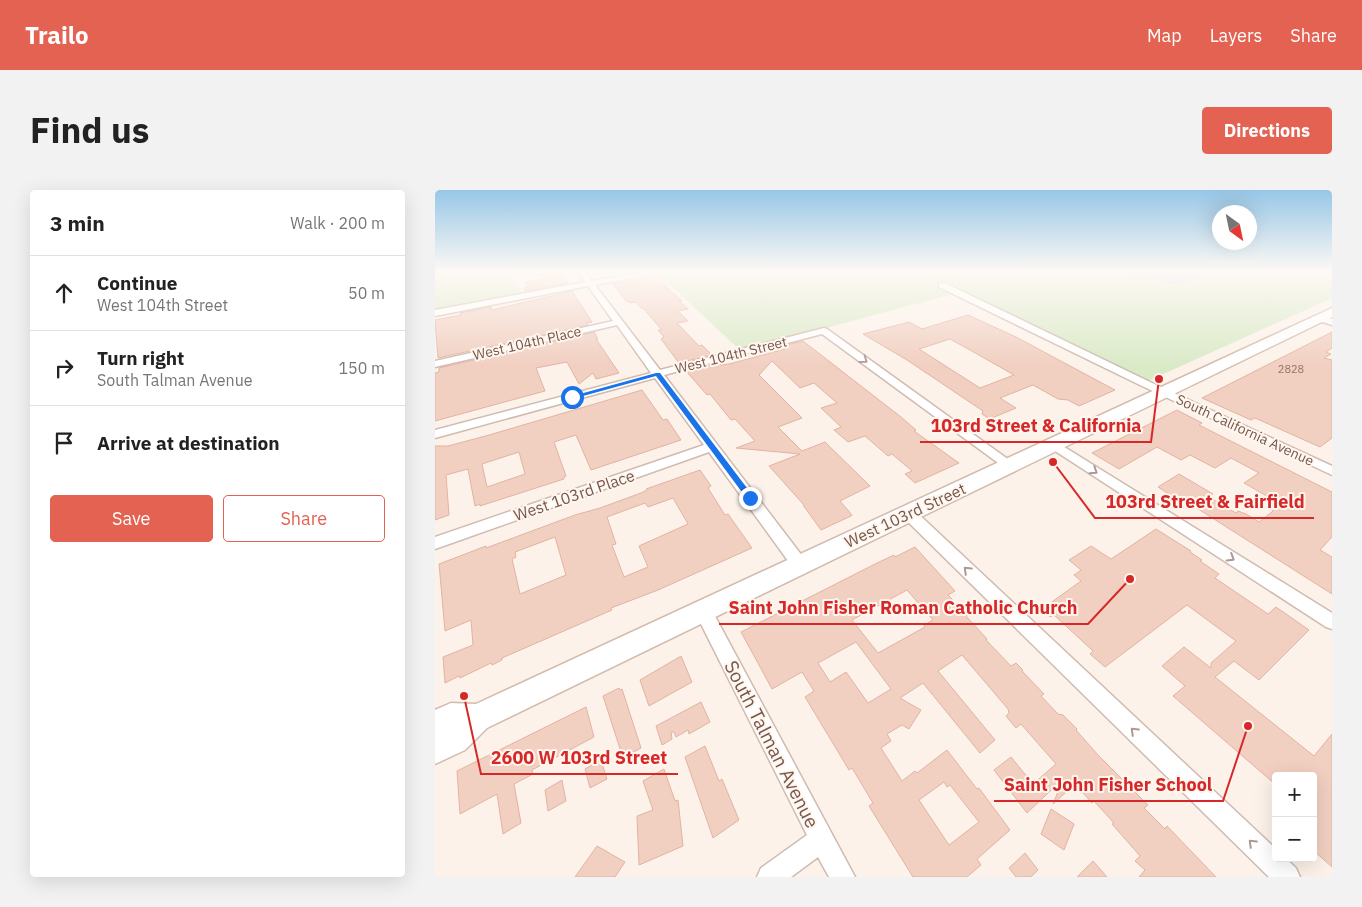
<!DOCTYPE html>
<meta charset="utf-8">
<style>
:root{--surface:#fff;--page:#f2f2f2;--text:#222;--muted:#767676;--line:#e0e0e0;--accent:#e36251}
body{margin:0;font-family:"IBM Plex Sans",sans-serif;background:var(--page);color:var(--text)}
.controls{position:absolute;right:15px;bottom:15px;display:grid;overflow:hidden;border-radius:5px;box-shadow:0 5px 20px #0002}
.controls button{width:45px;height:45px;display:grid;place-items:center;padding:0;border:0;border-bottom:1px solid var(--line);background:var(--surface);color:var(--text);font:25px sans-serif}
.compass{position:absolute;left:777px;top:15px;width:45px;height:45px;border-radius:50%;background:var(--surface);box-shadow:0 5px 20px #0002;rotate:147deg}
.stop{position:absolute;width:15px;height:15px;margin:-11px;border:4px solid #1a73e8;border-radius:50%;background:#fff}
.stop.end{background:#1a73e8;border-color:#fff;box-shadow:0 1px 5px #0008}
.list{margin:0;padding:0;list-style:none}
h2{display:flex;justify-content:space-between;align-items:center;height:65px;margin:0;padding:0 20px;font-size:21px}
h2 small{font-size:16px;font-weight:400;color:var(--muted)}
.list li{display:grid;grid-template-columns:32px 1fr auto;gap:15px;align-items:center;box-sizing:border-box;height:75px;padding:0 20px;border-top:1px solid var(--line)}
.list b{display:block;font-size:19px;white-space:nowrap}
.list p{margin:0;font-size:16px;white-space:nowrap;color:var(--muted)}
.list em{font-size:16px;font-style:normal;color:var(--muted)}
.actions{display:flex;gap:10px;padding:15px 20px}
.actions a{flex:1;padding:11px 0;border:1px solid var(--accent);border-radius:5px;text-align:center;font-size:18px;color:var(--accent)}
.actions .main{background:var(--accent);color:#fff}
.icon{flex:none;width:28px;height:28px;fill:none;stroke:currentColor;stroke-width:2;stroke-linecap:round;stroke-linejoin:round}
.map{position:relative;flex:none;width:897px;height:687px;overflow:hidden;border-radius:5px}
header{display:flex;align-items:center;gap:30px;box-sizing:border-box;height:70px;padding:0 25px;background:var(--accent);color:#fff}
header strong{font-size:24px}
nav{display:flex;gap:28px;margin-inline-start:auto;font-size:18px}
.intro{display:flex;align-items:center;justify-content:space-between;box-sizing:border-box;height:120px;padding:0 30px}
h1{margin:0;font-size:35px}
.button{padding:12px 22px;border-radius:5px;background:var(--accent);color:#fff;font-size:18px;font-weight:700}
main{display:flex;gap:30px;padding:0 30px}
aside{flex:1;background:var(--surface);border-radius:5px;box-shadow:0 5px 20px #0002}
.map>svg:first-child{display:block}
</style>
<header>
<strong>Trailo</strong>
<nav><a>Map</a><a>Layers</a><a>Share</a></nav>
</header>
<div class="intro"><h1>Find us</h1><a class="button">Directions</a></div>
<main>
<aside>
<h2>3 min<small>Walk · 200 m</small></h2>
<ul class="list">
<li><svg class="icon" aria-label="ahead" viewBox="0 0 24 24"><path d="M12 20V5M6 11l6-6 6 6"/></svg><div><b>Continue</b><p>West 104th Street</p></div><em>50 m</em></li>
<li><svg class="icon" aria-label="right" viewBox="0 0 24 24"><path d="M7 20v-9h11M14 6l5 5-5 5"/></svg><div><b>Turn right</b><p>South Talman Avenue</p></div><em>150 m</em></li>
<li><svg class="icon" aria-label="arrive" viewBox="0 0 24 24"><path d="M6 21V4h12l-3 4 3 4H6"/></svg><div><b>Arrive at destination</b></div></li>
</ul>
<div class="actions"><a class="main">Save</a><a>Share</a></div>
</aside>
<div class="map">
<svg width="897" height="687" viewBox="0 0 897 687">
<rect width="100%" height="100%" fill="#fcf2e9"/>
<!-- green -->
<path fill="#d9eac7" d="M0,81H76L86,103L0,120Z
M220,81H897V108L713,191L525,102L306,161Z"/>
<!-- water -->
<path fill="#bde4e6" stroke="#a3d5d7" d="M685,81C697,81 709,84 721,84C735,84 755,76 766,88L739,93L714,88L690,87L683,84Z"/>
<!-- building -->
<path fill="#f1cfc1" stroke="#e3b3a1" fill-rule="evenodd" d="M106,81H125L133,93L90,101L89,98L93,97L90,92L110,89Z
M221,87L247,111H244L253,119L243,121L253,131L242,133L264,156L267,155L277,165L244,173L226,149L229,147L223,140H227L208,118H206L201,112L196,113L191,111L178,94Z
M137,101L157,132L152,133L153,135L3,168L0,130L26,125L25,123L56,117L57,120Z
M533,125L581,147L680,200L644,216L633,210L623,209L598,195L565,208L581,218L557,228H553L547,224L548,221L472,170L428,144L474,132L487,139ZM515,149L535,160L579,185L545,198L484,159Z
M159,142L163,149H161L184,183L161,189L158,183L144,194L132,172L101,178L110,201L0,231V183L4,182V178Z
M897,142V158L891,162L896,164L889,168L897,170V248L885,257L820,228L816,230L767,208Z
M368,151L466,227L481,240L479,241L524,273L480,293L470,284L477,281L457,264L453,266L430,246L413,252L399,240L406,237L386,218L402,213L379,193L365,198L337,171L324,185L367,228L343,237L367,261L390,252L435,296L405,311L417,325L416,326L386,340L368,315H369L334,276L365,264L301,258L320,251L300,229L296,230L275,204L272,205L251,181L284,173L286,175L294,174L350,159L347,156Z
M207,200L228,230L232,229L246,250L156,280L141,245L119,252L131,286L129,287V289L45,316V314L40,316L33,279L11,285L14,325L0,330V256H13L54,245ZM84,262L90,284L52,297L47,274Z
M742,220L767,233L764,235L897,302V347L885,360L897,367V404L760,317L749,314L723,297L744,284L778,304L774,307L801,323L803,321L811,324L824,332L838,321L837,309L809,293L824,283L796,268L780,278L755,265L746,270L722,257L684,279L657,263Z
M265,280L276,296L273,298L290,325L293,324L317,358L223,400L176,418L177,420L67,468V470L57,475L56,473L25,488L24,486L10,493L8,467L38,455L36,430L10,441L4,374L51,356V358L140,325L165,318L206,303L212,300L211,299ZM238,308L253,334L204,356L213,377L189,387L177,355L181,354L172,327L210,313L213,317ZM120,347L131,385L85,404L77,369L81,367L80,362Z
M721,339L756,361L755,362L767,370L765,371L784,384L780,388L833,424L841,417L874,440L824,490L799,471L780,487L879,566L897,544V677L878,660V586H841V595L738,506L750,496L727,476L749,457L776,478V473L801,451L752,415L670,477L655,464L658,461L619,425L615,427L607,419L646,391L639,385L646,380L634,370L656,356L676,369Z
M480,357L520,401L513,405L533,425L531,426L552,449L551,450L576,476L581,473L587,479L588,482L609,504L606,506L623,524L628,525L642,539L641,540L663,565L713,615L709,618L730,639L732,636L781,687H704L710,680L700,671L705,666L677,634L679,633L659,611L657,613L640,594L618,614L628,589L592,623L559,580L576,567L598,594L621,574L586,534L581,538L571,526L574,523L573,519L527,465L503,481L560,550L545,563L488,493L465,508L486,520L474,539L467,535L452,544L456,551L446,558L467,591L480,581L482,583L512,560L542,599L544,598L575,640L542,669L546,675L532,687H478L434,616L438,613L417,578L414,580L370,507L379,501L367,482L337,499L306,442L442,373L459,365L460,367ZM472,400L498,430L489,435L490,437L443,463L417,430ZM421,452L456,499L433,513L411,482L395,492L383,473ZM509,592L512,597L515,595L544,632L514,655L484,610Z
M246,466L257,492L214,516L205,490Z
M184,498L185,500L187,499L206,558L188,568L168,506Z
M266,512L275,532L254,544L253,540L241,547L239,542H236L237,549L227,555L221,536Z
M151,517L159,547L97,580L98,584L79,594L86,633L68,644L62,604L25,624L22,581Z
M270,556L284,591L287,589L304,630L278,648L250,567Z
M166,570L172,589L155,598L150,579Z
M229,579L240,611L243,610L248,656L204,675L202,626L218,620L208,591Z
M127,590L131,611L113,621L110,600Z
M616,619L639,634L629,660L606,644Z
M162,656L190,672L180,687H140Z
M590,663L603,680L596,687H581L574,678Z
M658,671L672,687H642Z"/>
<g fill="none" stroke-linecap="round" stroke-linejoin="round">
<!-- minor casing -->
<g stroke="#d0bbb1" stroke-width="3">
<path id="minor" d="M142,81H150L157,91L214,81V85L160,95L225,180L389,138L392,139L581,275L580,278H570L387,144L229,185L371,371L373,375L371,379L365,381L359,379L274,262L0,359V347L269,255L220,188L0,248V240L216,183L182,135L0,177V171L178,131L153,96L0,126V120L150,92Z
M504,93H510L715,192L897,276V285L707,196L504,97Z
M885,125L897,129V135L882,130L881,128Z
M618,250L897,423V439L891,437L614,257L612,254Z
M473,318L478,319L841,659V668H850L861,678L865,687H834L468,327L466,323L468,319Z
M268,413L274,415L420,687H394L383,667L356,687H322L326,678L372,645L259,420L262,415Z"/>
</g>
<!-- secondary casing -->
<g stroke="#d3bbae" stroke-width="3">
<path id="secondary" d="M897,118V127L52,538L30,560L0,574V520L16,513L41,514Z"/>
</g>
<!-- minor -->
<use href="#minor" fill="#fff" fill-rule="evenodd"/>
<!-- secondary -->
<use href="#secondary" fill="#fff" fill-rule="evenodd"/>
</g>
<!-- one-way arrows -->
<defs><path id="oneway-chevron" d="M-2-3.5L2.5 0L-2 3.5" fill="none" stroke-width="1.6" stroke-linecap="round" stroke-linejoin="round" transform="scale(1.25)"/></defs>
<g stroke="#ad9a94">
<use href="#oneway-chevron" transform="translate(429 170) rotate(36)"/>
<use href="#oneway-chevron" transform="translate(659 281) rotate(33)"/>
<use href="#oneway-chevron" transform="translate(796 368) rotate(32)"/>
<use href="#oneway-chevron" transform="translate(532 380) rotate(-136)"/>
<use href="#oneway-chevron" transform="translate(699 541) rotate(-136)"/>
<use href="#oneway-chevron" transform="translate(817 653) rotate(-136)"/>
</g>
<!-- sky -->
<linearGradient id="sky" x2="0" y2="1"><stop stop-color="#97c7e7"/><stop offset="0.46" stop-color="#fef9f5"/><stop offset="1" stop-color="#fef9f5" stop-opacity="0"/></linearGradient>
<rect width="897" height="177" fill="url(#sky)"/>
<!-- route -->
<path fill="#1a73e8" d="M221,183H225L318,306V309H312L221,186L137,209L134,207Z"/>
<g text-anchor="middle" stroke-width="4" stroke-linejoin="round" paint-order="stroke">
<!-- far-number labels -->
<g font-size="11" fill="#957569">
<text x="856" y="183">2828</text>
</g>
<!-- far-street labels -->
<g font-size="14" fill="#76574c" stroke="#fff7ef">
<text transform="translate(92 153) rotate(-13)" y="5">West 104th Place</text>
<text transform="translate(296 165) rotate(-14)" y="5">West 104th Street</text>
<text transform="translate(810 240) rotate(25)" y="5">South California Avenue</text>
</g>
<!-- street labels -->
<g font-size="16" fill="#76574c" stroke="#fff7ef">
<text transform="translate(139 305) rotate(-19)" y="6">West 103rd Place</text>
<text transform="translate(470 325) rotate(-25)" y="6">West 103rd Street</text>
</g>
<!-- near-street labels -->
<g font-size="19" fill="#76574c" stroke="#fff7ef">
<text transform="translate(337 554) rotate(63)" y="7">South Talman Avenue</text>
</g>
</g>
<!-- callouts -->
<path fill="none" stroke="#d62828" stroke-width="2" d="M724 189L716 252H485M618 272L660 328H879M695 389L653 434H284M29 506L46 584H243M813 536L788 611H559"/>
<g fill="#d62828" stroke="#fff7ef" stroke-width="2">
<circle cx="724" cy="189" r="5"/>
<circle cx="618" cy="272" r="5"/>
<circle cx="695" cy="389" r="5"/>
<circle cx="29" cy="506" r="5"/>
<circle cx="813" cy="536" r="5"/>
</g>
<g font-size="18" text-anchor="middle" font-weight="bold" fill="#d62828" stroke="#fff7ef" stroke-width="4" stroke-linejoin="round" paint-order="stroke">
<text x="601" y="242">103rd Street &amp; California</text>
<text x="770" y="318">103rd Street &amp; Fairfield</text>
<text x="468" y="424">Saint John Fisher Roman Catholic Church</text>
<text x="144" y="574">2600 W 103rd Street</text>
<text x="673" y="601">Saint John Fisher School</text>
</g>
</svg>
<div class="controls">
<button>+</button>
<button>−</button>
</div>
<svg class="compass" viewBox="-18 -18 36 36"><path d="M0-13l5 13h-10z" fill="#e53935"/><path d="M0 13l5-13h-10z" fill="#767676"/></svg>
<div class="stop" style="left:137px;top:207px"></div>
<div class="stop end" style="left:315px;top:308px"></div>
</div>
</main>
